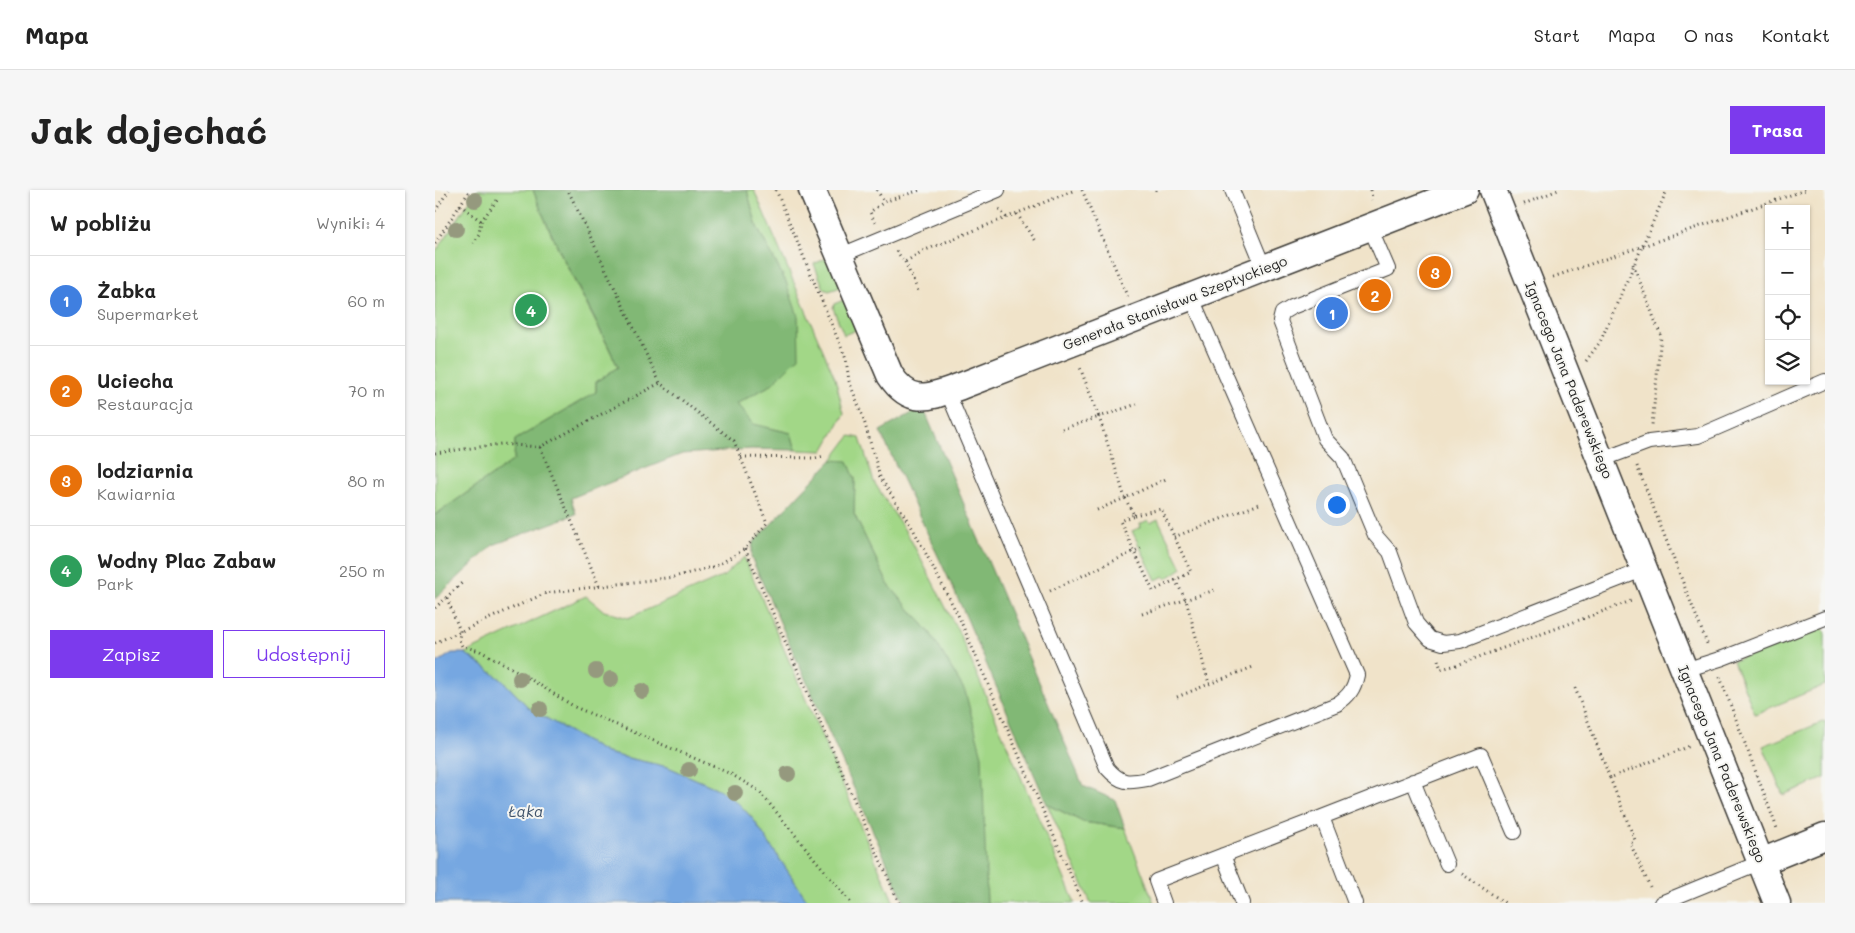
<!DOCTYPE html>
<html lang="pl">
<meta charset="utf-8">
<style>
:root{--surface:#fff;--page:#f6f6f6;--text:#222;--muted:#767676;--line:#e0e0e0;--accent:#7c3aed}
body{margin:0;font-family:Mali,sans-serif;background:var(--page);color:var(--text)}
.controls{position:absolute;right:15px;top:15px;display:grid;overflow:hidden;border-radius:0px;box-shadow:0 1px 4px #0004}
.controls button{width:45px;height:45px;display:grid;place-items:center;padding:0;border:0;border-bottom:1px solid var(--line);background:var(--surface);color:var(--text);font:25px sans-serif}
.you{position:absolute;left:901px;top:314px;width:18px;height:18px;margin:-12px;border:4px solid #fff;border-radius:50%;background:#1a73e8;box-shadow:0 0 0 8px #1a73e833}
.badge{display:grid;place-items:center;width:32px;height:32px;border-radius:50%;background:var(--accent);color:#fff;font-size:16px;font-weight:700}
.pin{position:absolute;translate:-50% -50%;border:2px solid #fff;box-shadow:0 1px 5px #0006}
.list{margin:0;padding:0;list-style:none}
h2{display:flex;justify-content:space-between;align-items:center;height:65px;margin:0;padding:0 20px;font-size:21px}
h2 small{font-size:16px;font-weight:400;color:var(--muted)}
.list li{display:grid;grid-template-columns:32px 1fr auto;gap:15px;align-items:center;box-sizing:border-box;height:90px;padding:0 20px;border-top:1px solid var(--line)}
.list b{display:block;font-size:19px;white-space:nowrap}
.list p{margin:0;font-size:16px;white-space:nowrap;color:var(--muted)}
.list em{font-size:16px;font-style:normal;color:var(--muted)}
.actions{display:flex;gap:10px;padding:15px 20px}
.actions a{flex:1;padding:11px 0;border:1px solid var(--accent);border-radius:0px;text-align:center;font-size:18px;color:var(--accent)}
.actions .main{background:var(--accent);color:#fff}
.icon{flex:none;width:28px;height:28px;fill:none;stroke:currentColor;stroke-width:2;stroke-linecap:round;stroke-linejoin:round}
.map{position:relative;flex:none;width:1390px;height:713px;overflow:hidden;border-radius:0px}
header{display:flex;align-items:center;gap:30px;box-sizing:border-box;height:70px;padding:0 25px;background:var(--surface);border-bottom:1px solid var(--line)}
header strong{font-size:24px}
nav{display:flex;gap:28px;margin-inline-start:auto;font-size:18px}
.intro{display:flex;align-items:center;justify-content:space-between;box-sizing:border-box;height:120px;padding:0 30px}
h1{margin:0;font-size:35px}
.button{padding:12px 22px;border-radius:0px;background:var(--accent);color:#fff;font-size:18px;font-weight:700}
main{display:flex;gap:30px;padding:0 30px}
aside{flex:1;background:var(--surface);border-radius:0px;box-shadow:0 1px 4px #0004}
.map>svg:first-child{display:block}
</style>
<header>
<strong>Mapa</strong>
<nav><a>Start</a><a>Mapa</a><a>O nas</a><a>Kontakt</a></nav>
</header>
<div class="intro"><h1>Jak dojechać</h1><a class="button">Trasa</a></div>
<main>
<aside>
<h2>W pobliżu<small>Wyniki: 4</small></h2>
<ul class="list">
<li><span class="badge" style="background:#3f7fe0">1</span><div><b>Żabka</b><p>Supermarket</p></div><em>60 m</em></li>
<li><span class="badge" style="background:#e8710a">2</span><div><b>Uciecha</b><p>Restauracja</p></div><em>70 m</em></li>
<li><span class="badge" style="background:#e8710a">3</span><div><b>lodziarnia</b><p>Kawiarnia</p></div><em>80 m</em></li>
<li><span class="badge" style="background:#2e9e5b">4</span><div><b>Wodny Plac Zabaw</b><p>Park</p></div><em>250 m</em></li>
</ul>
<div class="actions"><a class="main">Zapisz</a><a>Udostępnij</a></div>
</aside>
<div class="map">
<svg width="1390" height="713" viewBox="0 0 1390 713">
<rect width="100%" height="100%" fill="#f6f6f2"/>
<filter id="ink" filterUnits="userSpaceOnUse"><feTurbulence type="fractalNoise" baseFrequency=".02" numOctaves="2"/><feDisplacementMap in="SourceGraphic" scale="10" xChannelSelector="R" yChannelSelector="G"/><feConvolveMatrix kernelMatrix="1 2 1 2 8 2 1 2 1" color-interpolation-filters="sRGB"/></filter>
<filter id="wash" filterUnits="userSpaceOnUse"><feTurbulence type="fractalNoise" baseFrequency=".0096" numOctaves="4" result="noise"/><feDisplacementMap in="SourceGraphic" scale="20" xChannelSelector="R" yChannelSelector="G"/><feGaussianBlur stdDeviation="1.12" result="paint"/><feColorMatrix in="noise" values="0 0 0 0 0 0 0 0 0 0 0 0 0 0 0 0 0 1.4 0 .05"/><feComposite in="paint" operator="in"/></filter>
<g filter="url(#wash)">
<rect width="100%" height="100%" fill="#f0e3c9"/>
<!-- green -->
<path fill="#a2d787" stroke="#5f7a52" d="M42,0H98C121,62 155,118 183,177L161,192V202L80,250L79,270L0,325V63Z
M312,0H319L400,188L409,224L388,261L361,260L356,243L318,234L301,214L336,195L351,92L322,37Z
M394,67L406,97L394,101L389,99L379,74Z
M411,109L423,139L409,145L398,118L399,114Z
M415,246L425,248L439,292L476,350L524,443L640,713H552L549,662L496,444L453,394L419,324L420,289L413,272L397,270Z
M723,329L747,378L731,389L729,386L721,390L697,341L706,337L705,334L713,330L715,333Z
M309,367L459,713H374L318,629L303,613L281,598L233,577L171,563L94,518L67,490L30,463L151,406L169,421L193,428L289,386Z
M1387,436L1390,444V495L1320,524L1298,471Z
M1390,531V588L1348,605L1328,556Z
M612,614L648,632L690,638L719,713H656Z"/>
<!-- forest -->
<path fill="#81b874" stroke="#4e6a48" d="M98,0H312L322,37L351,92L363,126L364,167L336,195L301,214L318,234L356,243L361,260L316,259L247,264L136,308L141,324L58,355L0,409V325L79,270L80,250L161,202V192L183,177C156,117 121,62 98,0Z
M488,217L648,596L680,610L690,638L648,632L612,614L529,422L445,241Z
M397,270L413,271L420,289L419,324L453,394L496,444L530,501L547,566L552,713H470L316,367L318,353Z"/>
<!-- water -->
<path fill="#76a7e1" stroke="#49627e" d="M17,463H30L67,490L94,518L171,563L233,577L281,598L303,613L318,629L374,713H0V474Z"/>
</g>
<g filter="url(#ink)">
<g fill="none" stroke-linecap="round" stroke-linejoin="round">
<!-- lane casing -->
<g stroke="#3c3a36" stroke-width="16">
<path id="lane" d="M797,0L829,78
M935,37L953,79L857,117L847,123L845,131L890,249L908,268L940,345L955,362L981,433L995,449L1008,453L1025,451L1210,379
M404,66L563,0
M512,201L672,578C686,594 693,593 713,589L902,514C914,506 919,499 922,485L756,106
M1166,270L1214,252L1263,246L1390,191
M1250,480L1288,468L1390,428
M978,591L1012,674
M788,665L807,713
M729,713L721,691L887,627
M920,713L887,627L1046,565L1079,642
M1226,713L1326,672"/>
</g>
<!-- street casing -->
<g stroke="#3c3a36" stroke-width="29">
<path id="street" d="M377,0L455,185C476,217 495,207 526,196L1030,0
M1058,0L1342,713
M1326,672L1390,646"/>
</g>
<!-- path -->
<path stroke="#3c3a36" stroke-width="3" stroke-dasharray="1 4" stroke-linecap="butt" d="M341,0L411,169L414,191L428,227L445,287L478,339L523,425L648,713
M442,0L449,12
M647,0L693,108
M721,0V1
M936,0L937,10
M1089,14L1123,0
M25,15L46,31L44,44L38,53
M564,19L572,28
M0,21L14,0
M582,24L600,51
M46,31L63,9
M440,33L435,22L449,12L485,0
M0,53L35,0
M461,61L470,72L488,61L640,0
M470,72L483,101
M1198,74L1226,146L1217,235
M1118,87L1370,0
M1151,171L1165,152L1232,0
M627,239L664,227L644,175
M105,257L164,396
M0,263L66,254L105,257L225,193
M306,267L380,268L390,266
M1202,276L1273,456
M662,320L690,308L664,227L702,214
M699,325L726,319L756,382L718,401L685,331L699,325L690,308L733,288
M739,347L827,313
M310,359L464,713
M740,390L751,410L774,494L818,477
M615,401L706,358
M12,408L25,441L24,450L27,456L45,461L82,481L140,517L296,584L324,601L416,713
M0,418L29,391
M707,424L783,399
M0,453L111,403L239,387L281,376L310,359L332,333L299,251L225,193L133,0
M1003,470L1006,479L1022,475L1196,411
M1285,487L1343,641
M1140,498L1175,588L1255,556
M742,507L774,494
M1175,588L1200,650L1195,653L1216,699
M1027,684L1070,713"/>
<!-- lane -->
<use href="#lane" stroke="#fff" stroke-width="14"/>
<!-- street -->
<use href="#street" stroke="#fff" stroke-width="26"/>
</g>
<!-- trees -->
<g fill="#95997e">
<circle cx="40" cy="10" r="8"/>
<circle cx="21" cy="39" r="8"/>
<circle cx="161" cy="481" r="8"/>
<circle cx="85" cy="489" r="8"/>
<circle cx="176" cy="489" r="8"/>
<circle cx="207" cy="501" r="8"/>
<circle cx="105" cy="519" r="8"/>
<circle cx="254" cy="580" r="8"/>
<circle cx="353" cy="584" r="8"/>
<circle cx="300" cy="603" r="8"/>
</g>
</g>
<g text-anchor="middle" stroke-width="4" stroke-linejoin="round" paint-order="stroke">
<!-- street labels -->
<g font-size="14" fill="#1c1c1c" stroke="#f6f6f2">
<text transform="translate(740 113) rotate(-21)" y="5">Generała Stanisława Szeptyckiego</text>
<text transform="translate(1134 190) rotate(68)" y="5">Ignacego Jana Paderewskiego</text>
<text transform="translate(1287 574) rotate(68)" y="5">Ignacego Jana Paderewskiego</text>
</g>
<!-- water labels -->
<g font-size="15" font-style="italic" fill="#40546b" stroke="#f6f6f2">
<text x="91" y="627">Łąka</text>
</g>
</g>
</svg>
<div class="controls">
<button>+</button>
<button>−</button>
<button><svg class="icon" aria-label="locate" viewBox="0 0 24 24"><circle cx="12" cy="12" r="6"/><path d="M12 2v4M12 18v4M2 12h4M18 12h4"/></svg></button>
<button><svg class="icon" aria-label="layers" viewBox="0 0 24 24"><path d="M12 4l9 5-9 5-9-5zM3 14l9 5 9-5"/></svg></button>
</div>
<div class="you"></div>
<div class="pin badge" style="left:897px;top:123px;background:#3f7fe0">1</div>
<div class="pin badge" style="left:940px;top:105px;background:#e8710a">2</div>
<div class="pin badge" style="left:1000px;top:82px;background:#e8710a">3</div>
<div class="pin badge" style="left:96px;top:120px;background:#2e9e5b">4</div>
</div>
</main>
